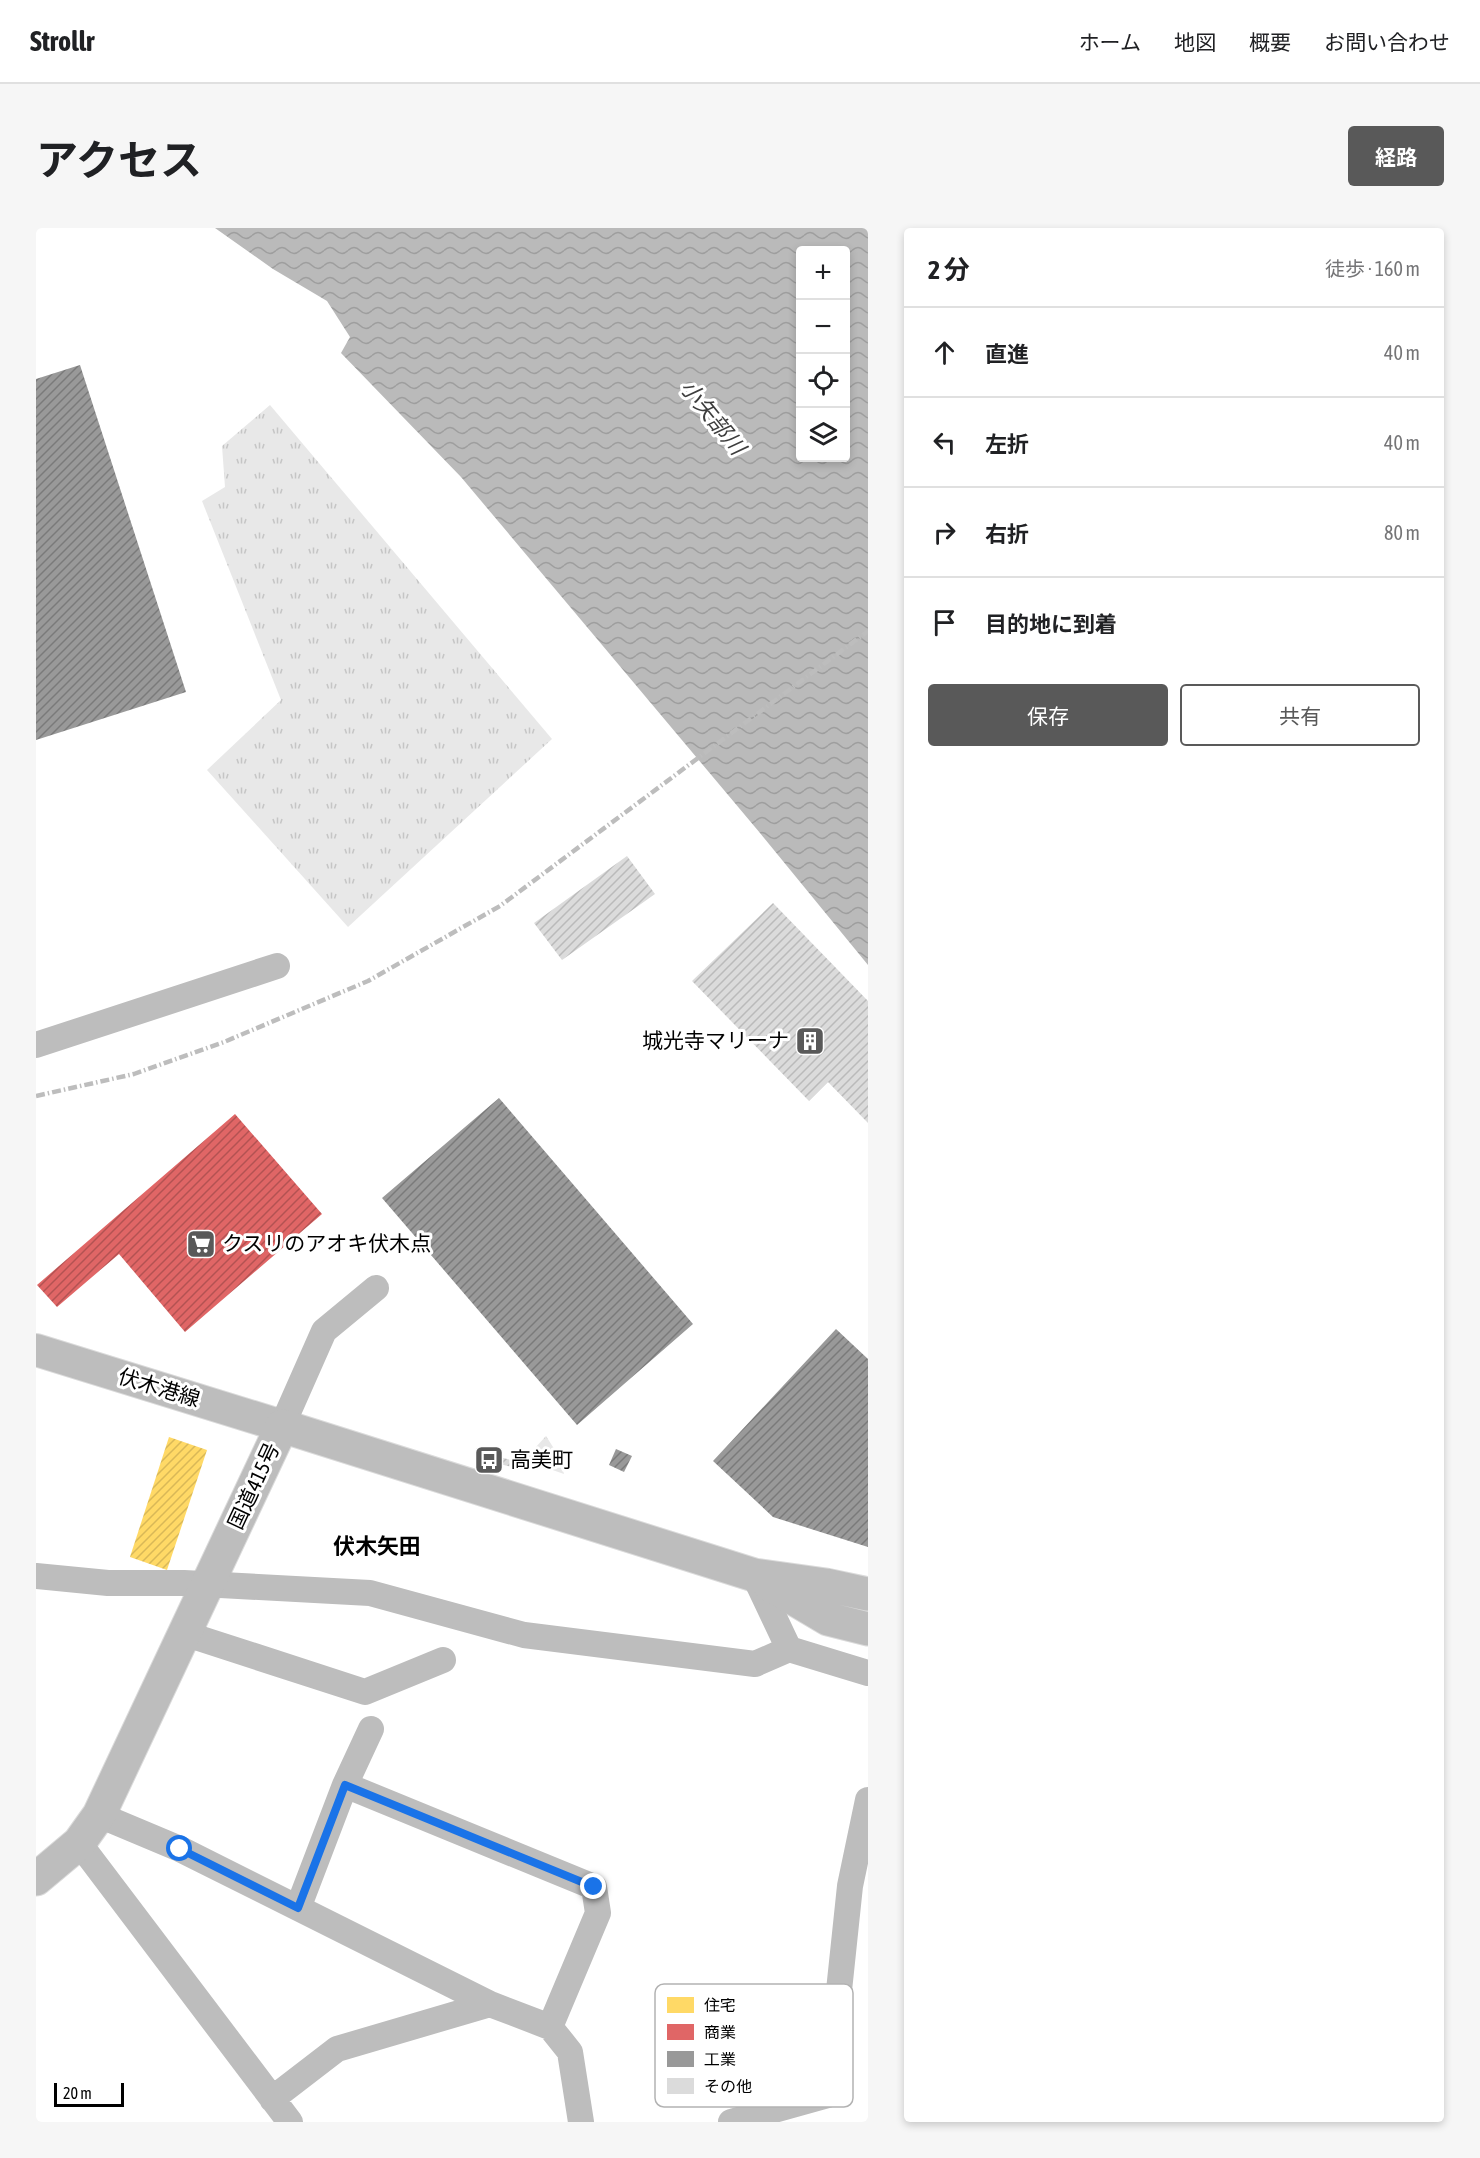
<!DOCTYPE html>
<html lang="ja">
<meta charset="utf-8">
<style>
:root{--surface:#fff;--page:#f6f6f6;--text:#202124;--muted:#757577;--line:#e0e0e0;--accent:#595959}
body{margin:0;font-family:"Asap Condensed","Noto Sans JP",sans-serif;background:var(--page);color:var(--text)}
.controls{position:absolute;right:18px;top:18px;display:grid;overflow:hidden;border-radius:6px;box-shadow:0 3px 9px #0003}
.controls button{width:54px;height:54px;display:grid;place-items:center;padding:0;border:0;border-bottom:2px solid var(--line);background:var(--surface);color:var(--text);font:30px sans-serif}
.scale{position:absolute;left:18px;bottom:15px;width:70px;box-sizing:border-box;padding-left:6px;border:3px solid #000;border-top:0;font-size:16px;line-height:21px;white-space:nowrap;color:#000;-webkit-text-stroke:4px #fff;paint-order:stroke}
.stop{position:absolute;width:18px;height:18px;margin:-14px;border:4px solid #1a73e8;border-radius:50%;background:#fff}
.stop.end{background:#1a73e8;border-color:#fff;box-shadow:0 2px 6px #0008}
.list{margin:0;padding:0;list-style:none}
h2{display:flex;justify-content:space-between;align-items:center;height:78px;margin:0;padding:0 24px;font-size:26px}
h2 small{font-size:20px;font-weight:400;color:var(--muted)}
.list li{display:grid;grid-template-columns:39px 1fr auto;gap:18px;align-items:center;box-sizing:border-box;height:90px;padding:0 24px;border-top:2px solid var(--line)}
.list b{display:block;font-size:22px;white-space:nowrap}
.list em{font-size:20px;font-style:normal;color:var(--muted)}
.actions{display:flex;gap:12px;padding:18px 24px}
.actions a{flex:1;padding:14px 0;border:2px solid var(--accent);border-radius:6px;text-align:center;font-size:21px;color:var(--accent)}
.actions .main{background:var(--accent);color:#fff}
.icon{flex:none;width:33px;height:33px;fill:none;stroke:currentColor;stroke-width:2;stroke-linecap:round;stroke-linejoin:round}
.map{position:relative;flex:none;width:832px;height:1894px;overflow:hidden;border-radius:6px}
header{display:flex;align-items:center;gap:36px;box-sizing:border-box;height:84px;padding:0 30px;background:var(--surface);border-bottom:2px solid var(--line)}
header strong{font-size:28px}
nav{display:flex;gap:33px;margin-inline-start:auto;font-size:21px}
.intro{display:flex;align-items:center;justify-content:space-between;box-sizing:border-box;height:144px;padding:0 36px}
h1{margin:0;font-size:42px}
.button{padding:15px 27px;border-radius:6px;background:var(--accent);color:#fff;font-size:21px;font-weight:700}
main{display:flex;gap:36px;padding:0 36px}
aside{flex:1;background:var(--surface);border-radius:6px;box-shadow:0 3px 9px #0003}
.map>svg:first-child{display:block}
</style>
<header>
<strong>Strollr</strong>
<nav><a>ホーム</a><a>地図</a><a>概要</a><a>お問い合わせ</a></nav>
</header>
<div class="intro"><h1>アクセス</h1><a class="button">経路</a></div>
<main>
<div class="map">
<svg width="832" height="1894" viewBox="0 0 832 1894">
<defs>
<pattern id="grass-tufts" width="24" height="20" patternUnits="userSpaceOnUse" patternTransform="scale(1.5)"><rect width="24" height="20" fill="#e8e8e8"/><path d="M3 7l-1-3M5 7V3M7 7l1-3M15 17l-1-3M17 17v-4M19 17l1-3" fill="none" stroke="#c5c5c5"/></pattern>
<pattern id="water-waves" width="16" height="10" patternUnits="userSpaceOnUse" patternTransform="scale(1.5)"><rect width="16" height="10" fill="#bababa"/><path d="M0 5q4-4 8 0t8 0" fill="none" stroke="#9e9e9e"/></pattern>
<pattern id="homes-hatch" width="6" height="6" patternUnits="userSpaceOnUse" patternTransform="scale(1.5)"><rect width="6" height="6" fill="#ffd966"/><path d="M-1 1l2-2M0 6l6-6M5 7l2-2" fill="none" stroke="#d9b857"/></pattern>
<pattern id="shops-hatch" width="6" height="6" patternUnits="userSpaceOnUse" patternTransform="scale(1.5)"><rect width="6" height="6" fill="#e06666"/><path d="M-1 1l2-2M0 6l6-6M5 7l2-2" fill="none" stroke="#b35252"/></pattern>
<pattern id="industry-hatch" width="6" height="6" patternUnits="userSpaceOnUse" patternTransform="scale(1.5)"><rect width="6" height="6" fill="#999"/><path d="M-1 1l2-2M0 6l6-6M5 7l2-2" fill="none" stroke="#7a7a7a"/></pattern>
<pattern id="building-hatch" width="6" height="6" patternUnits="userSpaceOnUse" patternTransform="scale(1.5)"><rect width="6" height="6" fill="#dbdbdb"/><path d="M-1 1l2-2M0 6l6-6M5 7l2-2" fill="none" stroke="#bababa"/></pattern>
</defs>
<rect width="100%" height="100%" fill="#fff"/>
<!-- grass -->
<path fill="url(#grass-tufts)" d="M234,177L516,511L312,699L171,542L245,472L166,273L189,259L186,218Z
M510,1208L524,1230L528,1246L488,1232Z"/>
<!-- water -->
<path fill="url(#water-waves)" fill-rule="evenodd" d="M179,0H832V737L724,605L425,249L305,125L314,109L291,73L237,41ZM764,22H810V230H764Z"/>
<!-- homes -->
<path fill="url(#homes-hatch)" d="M133,1209L171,1222L131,1342L94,1329Z"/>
<!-- shops -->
<path fill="url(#shops-hatch)" d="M199,886L286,986L149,1104L83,1026L21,1079L1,1057Z"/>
<!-- industry -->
<path fill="url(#industry-hatch)" d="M44,137L150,464L0,512V151Z
M463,870L657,1096L541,1197L346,970Z
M800,1101L832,1131V1319L737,1289L677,1233Z
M580,1221L596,1228L588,1244L573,1237Z"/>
<!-- building -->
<path fill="url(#building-hatch)" d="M591,628L619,666L526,732L498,695Z
M737,675L832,773V895L792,854L773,873L656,753Z
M456,1227L482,1234L481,1240L455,1234Z"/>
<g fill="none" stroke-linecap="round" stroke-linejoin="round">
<!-- major casing -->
<g stroke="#dbdbdb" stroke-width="34">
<path id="major" d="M0,1122L246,1198"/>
</g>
<!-- highway casing -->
<g stroke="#dbdbdb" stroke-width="35">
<path id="highway" d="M733,1356L792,1391L832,1401
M0,1651L43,1615L63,1587L246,1198L718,1347L790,1357L832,1366"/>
</g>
<!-- minor -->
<path stroke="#bdbdbd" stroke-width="26" d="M0,817L241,738
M246,1198L288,1103L340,1060
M718,1347L753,1421
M0,1348L72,1355H148L334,1365L488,1407L719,1436L753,1421L832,1445
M147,1405L329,1464L407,1432
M309,1557L558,1659L562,1685L514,1799
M63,1587L144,1621L454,1776L514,1799L534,1824L545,1894
M43,1615L254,1894
M262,1680L309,1557L335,1501
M236,1871L301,1821L454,1776
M695,1894L792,1867L814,1658L832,1572"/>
<!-- major -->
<use href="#major" stroke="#bdbdbd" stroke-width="32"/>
<!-- highway -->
<use href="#highway" stroke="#bdbdbd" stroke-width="33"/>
<!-- rail -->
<path stroke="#bdbdbd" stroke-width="4.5" stroke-dasharray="9 3 1.5 3" stroke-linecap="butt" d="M0,868L98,846L188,814L332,753L464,678L832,403"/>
</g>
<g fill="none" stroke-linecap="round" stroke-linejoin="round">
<!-- route -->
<path stroke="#1a73e8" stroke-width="8" d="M144,1621L262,1680L309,1557L558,1659"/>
</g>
<!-- icons -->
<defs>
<g id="building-square" transform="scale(1.5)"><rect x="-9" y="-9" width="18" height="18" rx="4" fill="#595959" stroke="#fff"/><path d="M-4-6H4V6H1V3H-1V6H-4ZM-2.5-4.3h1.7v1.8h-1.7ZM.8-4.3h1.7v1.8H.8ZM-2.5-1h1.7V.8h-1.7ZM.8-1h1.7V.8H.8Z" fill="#fff"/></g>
<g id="supermarket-square" transform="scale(1.5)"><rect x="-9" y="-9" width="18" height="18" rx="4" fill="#595959" stroke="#fff"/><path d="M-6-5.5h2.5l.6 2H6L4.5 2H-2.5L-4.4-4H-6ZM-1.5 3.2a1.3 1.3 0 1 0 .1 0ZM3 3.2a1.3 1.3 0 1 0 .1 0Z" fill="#fff"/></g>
<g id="bus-square" transform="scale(1.5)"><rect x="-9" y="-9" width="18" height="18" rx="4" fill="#595959" stroke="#fff"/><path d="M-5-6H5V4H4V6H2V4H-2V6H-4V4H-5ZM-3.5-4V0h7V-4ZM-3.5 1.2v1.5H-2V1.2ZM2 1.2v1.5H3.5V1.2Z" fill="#fff"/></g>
</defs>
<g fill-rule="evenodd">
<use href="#building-square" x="774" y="813"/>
<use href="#supermarket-square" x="165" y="1016"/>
<use href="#bus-square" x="453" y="1232"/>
</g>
<g text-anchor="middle" stroke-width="6" stroke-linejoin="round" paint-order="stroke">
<!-- poi labels -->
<g font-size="21" fill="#000" stroke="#fff" text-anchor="start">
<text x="753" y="820" text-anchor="end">城光寺マリーナ</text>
<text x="186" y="1023">クスリのアオキ伏木点</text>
<text x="474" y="1239">高美町</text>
</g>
<!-- street labels -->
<g font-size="21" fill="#000" stroke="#fff">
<text transform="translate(123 1160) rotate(17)" y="7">伏木港線</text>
<text transform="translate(218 1258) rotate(-65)" y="7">国道415号</text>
</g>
<!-- water labels -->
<g font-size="22" font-style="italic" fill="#3d3d3d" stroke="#fff">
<text transform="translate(677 189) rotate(51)" y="8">小矢部川</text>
</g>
<!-- neighbourhood labels -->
<g font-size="22" font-weight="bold" fill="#000" stroke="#fff">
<text x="341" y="1326">伏木矢田</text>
</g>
</g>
<!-- legend -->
<rect x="619" y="1756" width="198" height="123" rx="9" fill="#fff" stroke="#b2b2b2" stroke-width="1.5"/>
<rect x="631" y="1769" width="27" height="16" fill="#ffd966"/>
<rect x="631" y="1796" width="27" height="16" fill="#e06666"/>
<rect x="631" y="1823" width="27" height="16" fill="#999"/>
<rect x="631" y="1850" width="27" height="16" fill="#dbdbdb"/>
<g font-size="16" fill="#000">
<text x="668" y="1783">住宅</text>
<text x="668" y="1810">商業</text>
<text x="668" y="1837">工業</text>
<text x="668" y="1864">その他</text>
</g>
</svg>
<div class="controls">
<button>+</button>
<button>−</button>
<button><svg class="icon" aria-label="locate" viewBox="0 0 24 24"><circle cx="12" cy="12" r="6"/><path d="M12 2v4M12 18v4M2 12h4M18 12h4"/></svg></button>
<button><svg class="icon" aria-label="layers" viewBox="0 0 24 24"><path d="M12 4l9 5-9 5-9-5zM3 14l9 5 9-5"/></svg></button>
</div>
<div class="scale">20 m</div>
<div class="stop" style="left:144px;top:1621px"></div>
<div class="stop end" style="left:558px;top:1659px"></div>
</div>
<aside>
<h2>2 分<small>徒歩 · 160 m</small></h2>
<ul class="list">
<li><svg class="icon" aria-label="ahead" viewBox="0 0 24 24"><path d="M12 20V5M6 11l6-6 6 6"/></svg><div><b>直進</b></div><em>40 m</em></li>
<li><svg class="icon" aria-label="left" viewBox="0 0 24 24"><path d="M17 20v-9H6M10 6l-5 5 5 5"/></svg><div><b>左折</b></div><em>40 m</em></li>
<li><svg class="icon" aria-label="right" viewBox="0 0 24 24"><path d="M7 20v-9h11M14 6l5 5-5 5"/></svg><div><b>右折</b></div><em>80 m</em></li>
<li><svg class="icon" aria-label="arrive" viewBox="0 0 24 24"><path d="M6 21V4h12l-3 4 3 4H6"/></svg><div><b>目的地に到着</b></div></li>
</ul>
<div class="actions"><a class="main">保存</a><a>共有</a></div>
</aside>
</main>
